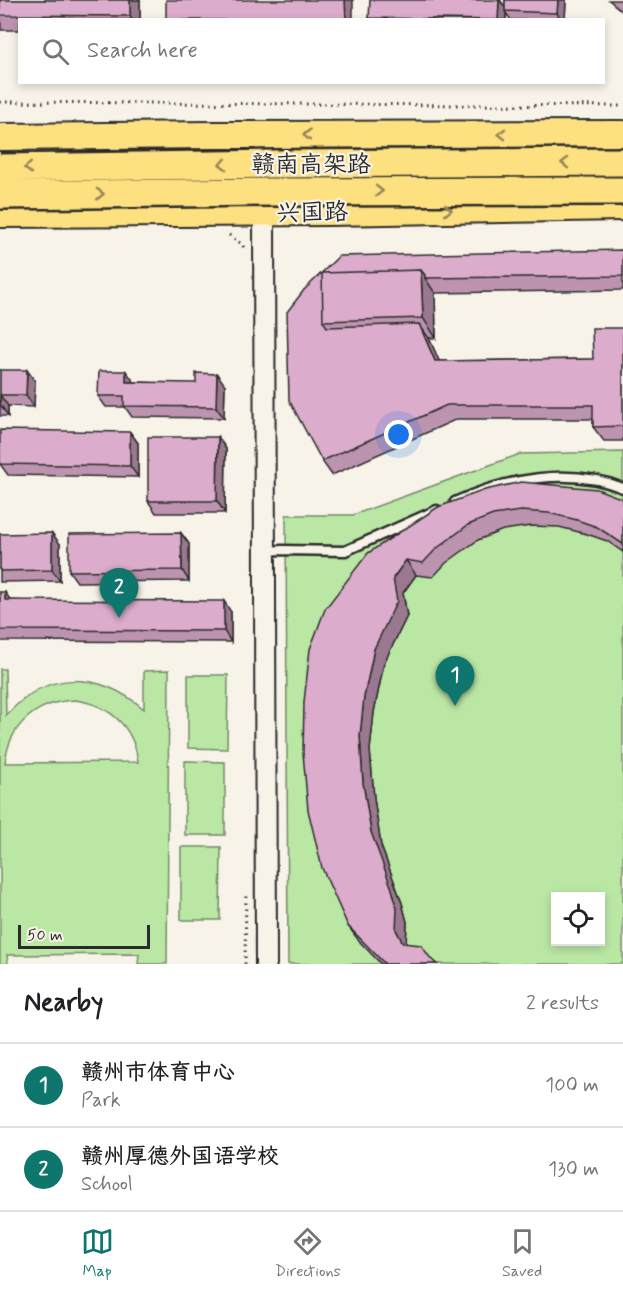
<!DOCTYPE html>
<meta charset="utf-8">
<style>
:root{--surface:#fff;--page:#f2f2f2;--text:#202124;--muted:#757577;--line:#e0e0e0;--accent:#0f766e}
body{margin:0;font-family:Mynerve,"LXGW WenKai TC",sans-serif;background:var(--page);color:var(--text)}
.controls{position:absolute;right:18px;bottom:18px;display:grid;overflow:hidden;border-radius:0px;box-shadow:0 3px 9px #0003}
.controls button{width:54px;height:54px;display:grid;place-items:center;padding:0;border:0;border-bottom:2px solid var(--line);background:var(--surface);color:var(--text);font:30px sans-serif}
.scale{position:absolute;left:18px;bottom:15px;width:132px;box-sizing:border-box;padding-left:6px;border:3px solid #2b2b2b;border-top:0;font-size:16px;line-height:21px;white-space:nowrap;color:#2b2b2b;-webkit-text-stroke:4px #f7f3e8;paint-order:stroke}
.you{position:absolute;left:399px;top:435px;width:21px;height:21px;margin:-15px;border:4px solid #fff;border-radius:50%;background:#1a73e8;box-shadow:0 0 0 9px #1a73e833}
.badge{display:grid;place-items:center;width:39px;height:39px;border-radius:50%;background:var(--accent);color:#fff;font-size:20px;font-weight:700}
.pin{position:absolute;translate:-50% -50px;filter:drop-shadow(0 2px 3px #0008)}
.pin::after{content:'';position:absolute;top:32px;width:21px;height:18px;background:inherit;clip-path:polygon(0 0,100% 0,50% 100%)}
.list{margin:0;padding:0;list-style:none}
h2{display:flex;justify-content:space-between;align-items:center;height:78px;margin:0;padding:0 24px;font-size:26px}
h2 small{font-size:20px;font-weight:400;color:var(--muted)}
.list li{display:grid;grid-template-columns:39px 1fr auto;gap:18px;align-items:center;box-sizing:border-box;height:84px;padding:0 24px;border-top:2px solid var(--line)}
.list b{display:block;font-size:22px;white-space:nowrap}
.list p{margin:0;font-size:20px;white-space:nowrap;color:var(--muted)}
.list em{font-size:20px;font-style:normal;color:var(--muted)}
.icon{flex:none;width:33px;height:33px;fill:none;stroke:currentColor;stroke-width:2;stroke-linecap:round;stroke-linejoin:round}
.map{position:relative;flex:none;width:623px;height:964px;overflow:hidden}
.search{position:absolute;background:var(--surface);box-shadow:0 3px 9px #0003;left:18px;right:18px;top:18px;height:66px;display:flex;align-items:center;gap:15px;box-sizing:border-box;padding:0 21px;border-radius:0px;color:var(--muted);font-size:22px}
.sheet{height:246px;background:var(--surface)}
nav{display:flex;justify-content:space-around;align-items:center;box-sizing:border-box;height:84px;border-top:2px solid var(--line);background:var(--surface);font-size:16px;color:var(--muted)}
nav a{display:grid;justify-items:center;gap:3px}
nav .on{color:var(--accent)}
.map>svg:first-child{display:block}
</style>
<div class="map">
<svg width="623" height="964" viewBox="0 0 623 964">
<rect width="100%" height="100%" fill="#f7f3e8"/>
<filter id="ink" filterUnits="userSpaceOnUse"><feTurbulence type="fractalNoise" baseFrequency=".0167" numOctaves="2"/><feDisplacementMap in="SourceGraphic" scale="12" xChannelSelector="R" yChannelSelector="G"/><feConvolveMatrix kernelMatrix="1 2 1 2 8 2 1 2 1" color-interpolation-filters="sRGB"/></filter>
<g filter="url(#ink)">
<!-- green -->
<path fill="#bbe7a5" stroke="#738968" stroke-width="1.5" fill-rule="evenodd" d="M623,452V964H288L286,515H353L520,454ZM556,896H600V942H556Z
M0,669H5L6,716C46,669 98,671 144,709V671L169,670L167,964H138L139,954L7,955L8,964H0ZM76,700C110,705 134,727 138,762L5,763C9,724 38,701 76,700Z
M188,675H228L227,749L188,748Z
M185,761L225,762V835H185Z
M181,847H221L220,920H181Z"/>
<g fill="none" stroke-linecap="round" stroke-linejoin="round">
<!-- service casing -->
<g stroke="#2b2b2b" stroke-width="13">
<path id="service" d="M455,502C505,479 570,466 623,488
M266,551L282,550L345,551L437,510"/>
</g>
<!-- tertiary casing -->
<g stroke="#2b2b2b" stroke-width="24">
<path id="tertiary" d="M266,135L264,213L266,964"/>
</g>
<!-- primary casing -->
<g stroke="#2b2b2b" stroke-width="30">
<path id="primary" d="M0,137L213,135L623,134
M0,214L329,212L623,207"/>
</g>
<!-- path -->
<path stroke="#2b2b2b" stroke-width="3" stroke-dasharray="1.5 4.5" stroke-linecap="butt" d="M0,102L623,106
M229,235L243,245L244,251
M245,964L246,893"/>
<!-- service -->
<use href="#service" stroke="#f7f3e8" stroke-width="8"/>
<!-- tertiary -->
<use href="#tertiary" stroke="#f7f3e8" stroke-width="20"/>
<!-- primary -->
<use href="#primary" stroke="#fde080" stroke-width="26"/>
<!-- trunk-bridge casing -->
<g stroke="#2b2b2b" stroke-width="32" stroke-linecap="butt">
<path id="trunk-bridge" d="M0,168L274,164L623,162
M0,195L271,192L623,191"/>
</g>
<!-- trunk-bridge -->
<use href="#trunk-bridge" stroke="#fde080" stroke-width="27"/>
</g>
<!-- wall -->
<path fill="#bd94af" stroke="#2b2b2b" stroke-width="1.5" d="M0,0H140V20H20V30H1Z
M500,0L505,7V0H566L565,20H511L506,13V20H370L369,18Z
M609,0H623V12Z
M623,250V290L435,293L436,338H429L439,361L593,359L623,328V441H604L593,427V419H457L332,475L322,461L304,290Z
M0,370L35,381L34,407L8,406V416H0Z
M134,382L225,385L224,418L132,417L125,407H106L98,396Z
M130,432L138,443V477L8,475L0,464Z
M218,437L226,449L225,513H156L148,501Z
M623,499V552L607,541L587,534L559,527L531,526L503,530L478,540L446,563L433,577L416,575L403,593L407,616L384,663L374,712L370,750L374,798L381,846L402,903L407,922L406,944L437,964H381L359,941L348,926L304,702L438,507Z
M181,533L189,544V581L77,582L69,571Z
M0,534L60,544V581L0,582Z
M0,592L11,600L231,612V642L0,641Z"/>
<!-- shaded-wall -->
<path fill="#9a788f" stroke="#2b2b2b" stroke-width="1.5" d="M130,0H140V20H132L130,16Z
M345,0H353V20H346Z
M499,0H500L506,9L505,11L506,13V20H498Z
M558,0H566L565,20H561L557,13Z
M421,270L427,278H425L435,293L436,338L423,318Z
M419,324L429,338L446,376L435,361Z
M27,370L35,381L34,407L26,395Z
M126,371L134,382H126Z
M217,374L225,385L224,418L216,407Z
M0,395L8,406V416L0,404Z
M130,432L138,443V477L130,466Z
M218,437L226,449L225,513L217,501Z
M52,533L60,544V581L52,570Z
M181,533L189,544V581L182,570Z
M406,560L416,575L403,593L407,616L384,663L374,712L370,750L374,798L381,846L402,903L407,922L406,945L403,943L396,930L371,832L363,783L360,736L364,697L374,649L393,578Z
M5,592L13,604L5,600Z
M224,601L231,612V642L224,631Z"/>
<!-- building -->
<path fill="#dcaccc" stroke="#2b2b2b" stroke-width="1.5" d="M0,0H130V16L0,15Z
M166,0H345L346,20H166Z
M370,0H499L498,20L369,18Z
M505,0H558L557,13L505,11Z
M623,250V276L425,278V275L421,270L322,273L323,321L327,327L419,324L435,361L593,359L592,328H623V426L593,427V405H447L322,461L289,400L287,312L304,290L339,256Z
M421,270L423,318L323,321L322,273Z
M0,370H27L26,395H0V404Z
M99,371H126V382L196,383V373L217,374L216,407L124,406V396H98Z
M0,430L130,432V466L0,464Z
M148,437H218L217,501H148Z
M521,482L597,489L623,499V544L597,527L577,520L549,513L521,511L493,515L468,525L436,549L423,563L406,560L393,578L397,601L374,649L364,697L360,736L363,783L371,832L392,889L397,908L396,930L403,943L421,945L431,959L437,964H385L348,926L322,868L308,810L303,753L304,702L310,649L325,609L368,553L438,507L485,490Z
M52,533V570L0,571V534Z
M181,533L182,570L69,571V534Z
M0,592H5V600L224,601V631L0,630Z"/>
<!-- one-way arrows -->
<defs><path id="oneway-chevron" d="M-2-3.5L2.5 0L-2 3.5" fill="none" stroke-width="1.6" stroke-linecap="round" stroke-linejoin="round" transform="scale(1.5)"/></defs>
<g stroke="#948656">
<use href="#oneway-chevron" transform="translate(502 134) rotate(180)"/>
<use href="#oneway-chevron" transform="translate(307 135) rotate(180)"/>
<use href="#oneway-chevron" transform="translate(565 163) rotate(180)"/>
<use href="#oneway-chevron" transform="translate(223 164) rotate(179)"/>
<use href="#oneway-chevron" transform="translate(28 168) rotate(179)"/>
<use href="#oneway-chevron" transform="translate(379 191)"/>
<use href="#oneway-chevron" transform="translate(100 194) rotate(-1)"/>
<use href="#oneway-chevron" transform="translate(448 210) rotate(-1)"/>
</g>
</g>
<g text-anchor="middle" stroke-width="4.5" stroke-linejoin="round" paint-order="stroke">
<!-- street labels -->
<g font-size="24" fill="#2b2b2b" stroke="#f7f3e8">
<text x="311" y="172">赣南高架路</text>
<text transform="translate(312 212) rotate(-1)" y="8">兴国路</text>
</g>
</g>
</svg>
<div class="controls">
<button><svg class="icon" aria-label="locate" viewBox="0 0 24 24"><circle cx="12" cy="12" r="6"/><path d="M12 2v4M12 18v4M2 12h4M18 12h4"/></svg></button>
</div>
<div class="scale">50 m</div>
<div class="you"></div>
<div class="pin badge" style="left:455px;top:706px">1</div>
<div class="pin badge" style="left:119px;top:618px">2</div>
<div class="search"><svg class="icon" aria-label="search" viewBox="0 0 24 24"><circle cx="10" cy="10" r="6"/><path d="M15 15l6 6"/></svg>Search here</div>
</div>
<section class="sheet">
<h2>Nearby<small>2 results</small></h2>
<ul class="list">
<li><span class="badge">1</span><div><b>赣州市体育中心</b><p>Park</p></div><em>100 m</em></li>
<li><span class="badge">2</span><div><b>赣州厚德外国语学校</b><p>School</p></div><em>130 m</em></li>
</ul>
</section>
<nav>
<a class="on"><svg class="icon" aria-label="map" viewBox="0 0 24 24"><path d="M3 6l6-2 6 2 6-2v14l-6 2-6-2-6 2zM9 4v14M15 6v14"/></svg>Map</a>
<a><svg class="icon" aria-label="directions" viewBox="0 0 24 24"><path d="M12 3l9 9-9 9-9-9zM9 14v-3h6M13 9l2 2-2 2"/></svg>Directions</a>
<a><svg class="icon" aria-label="saved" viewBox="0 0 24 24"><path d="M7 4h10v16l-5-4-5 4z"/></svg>Saved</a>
</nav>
